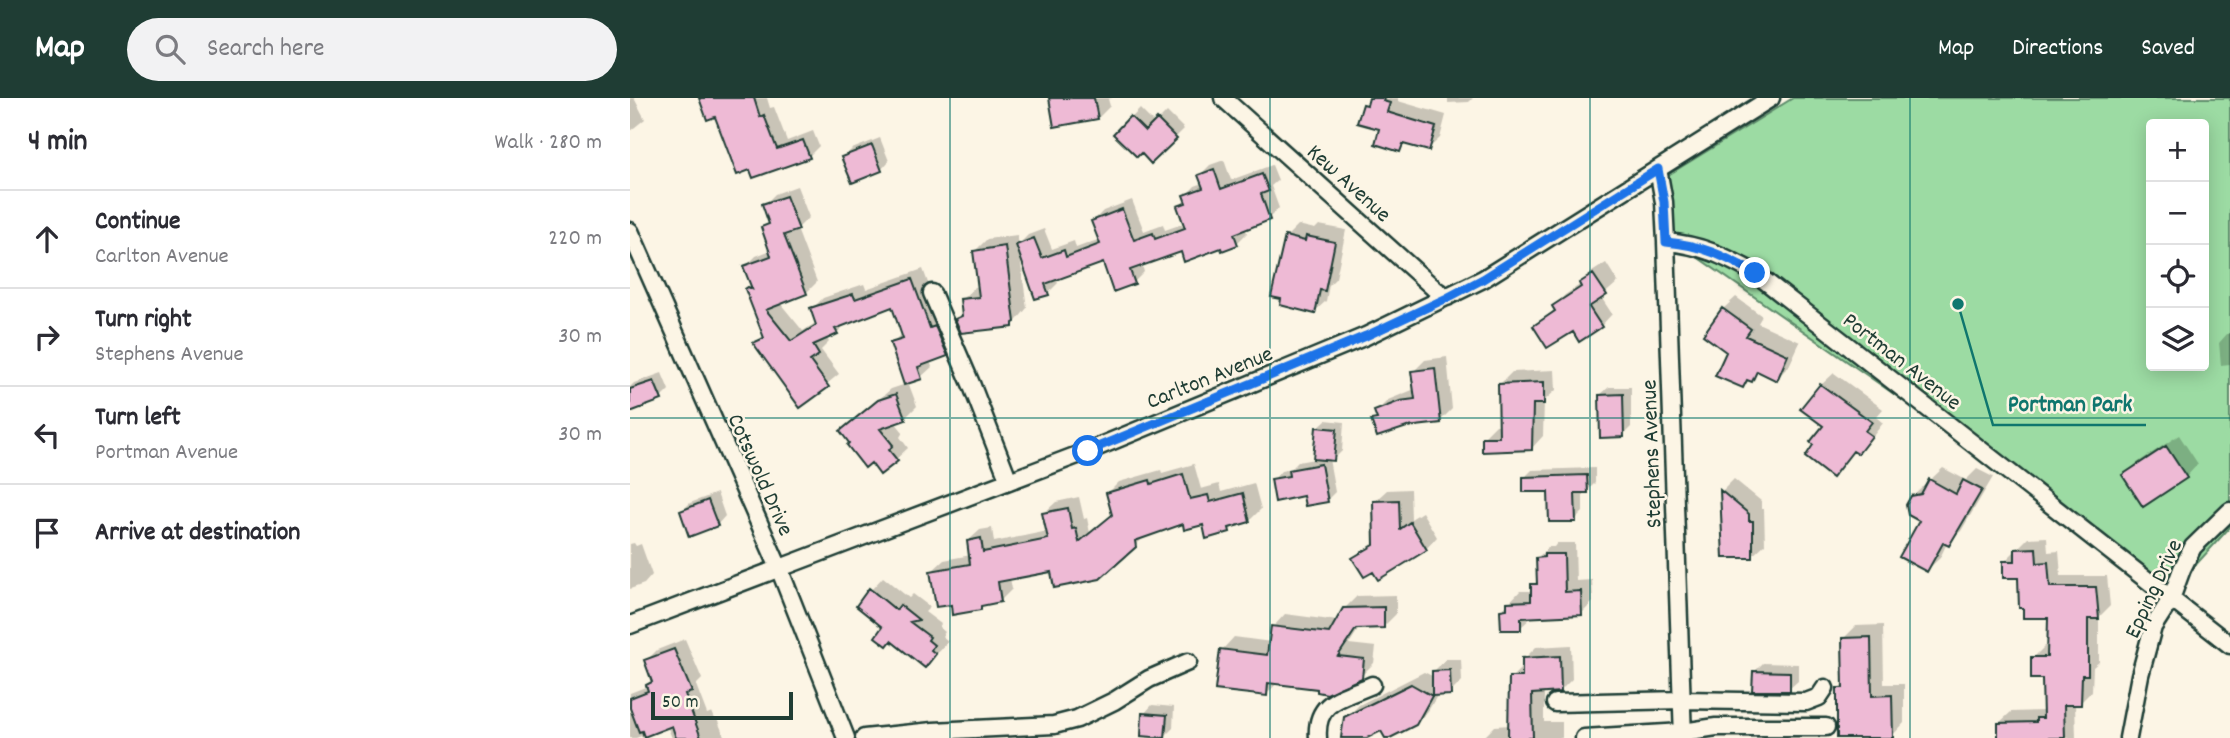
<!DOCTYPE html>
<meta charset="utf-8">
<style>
:root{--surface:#fff;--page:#f2f2f3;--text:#2b2b33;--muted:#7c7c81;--line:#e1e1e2;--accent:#1f3d34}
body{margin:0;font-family:Dekko,sans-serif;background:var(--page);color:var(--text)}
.controls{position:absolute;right:21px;top:21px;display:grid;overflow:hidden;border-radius:7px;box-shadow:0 4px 18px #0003}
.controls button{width:63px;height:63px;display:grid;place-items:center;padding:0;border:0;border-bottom:2px solid var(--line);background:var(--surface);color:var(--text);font:35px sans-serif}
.scale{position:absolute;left:21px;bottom:18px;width:142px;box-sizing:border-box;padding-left:7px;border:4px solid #1f3d34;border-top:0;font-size:19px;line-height:24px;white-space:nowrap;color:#1f3d34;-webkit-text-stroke:5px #fcf5e5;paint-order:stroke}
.stop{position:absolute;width:21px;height:21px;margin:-16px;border:5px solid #1a73e8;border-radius:50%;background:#fff}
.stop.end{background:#1a73e8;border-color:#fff;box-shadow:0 2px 7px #0008}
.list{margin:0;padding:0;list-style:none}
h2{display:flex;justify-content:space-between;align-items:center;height:91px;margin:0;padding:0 28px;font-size:30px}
h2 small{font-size:23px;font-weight:400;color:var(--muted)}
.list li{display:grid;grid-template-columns:46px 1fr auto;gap:21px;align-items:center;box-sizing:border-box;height:98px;padding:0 28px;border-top:2px solid var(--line)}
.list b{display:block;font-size:26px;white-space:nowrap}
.list p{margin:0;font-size:23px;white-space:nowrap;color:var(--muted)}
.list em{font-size:23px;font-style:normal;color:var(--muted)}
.icon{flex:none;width:38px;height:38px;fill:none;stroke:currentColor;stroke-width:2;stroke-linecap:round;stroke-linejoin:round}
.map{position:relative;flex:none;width:1600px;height:640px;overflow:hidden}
header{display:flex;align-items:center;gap:42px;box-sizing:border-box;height:98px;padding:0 35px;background:var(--accent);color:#fff}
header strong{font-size:33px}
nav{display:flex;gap:38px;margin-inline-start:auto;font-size:24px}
.search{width:490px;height:63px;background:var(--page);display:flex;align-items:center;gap:18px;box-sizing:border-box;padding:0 24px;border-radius:38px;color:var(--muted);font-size:26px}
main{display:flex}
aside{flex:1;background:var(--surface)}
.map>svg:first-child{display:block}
</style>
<header>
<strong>Map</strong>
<div class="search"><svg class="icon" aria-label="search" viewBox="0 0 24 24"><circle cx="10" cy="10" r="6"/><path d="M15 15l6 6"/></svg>Search here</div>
<nav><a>Map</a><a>Directions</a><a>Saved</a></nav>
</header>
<main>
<aside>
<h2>4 min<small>Walk · 280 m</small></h2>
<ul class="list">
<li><svg class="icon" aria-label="ahead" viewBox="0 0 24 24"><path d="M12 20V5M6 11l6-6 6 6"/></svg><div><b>Continue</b><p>Carlton Avenue</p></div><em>220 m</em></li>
<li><svg class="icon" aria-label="right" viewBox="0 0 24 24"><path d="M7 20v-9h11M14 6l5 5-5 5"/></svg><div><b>Turn right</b><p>Stephens Avenue</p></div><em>30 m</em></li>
<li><svg class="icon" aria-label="left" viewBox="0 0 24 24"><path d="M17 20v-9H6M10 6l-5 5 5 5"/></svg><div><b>Turn left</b><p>Portman Avenue</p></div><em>30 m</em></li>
<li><svg class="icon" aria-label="arrive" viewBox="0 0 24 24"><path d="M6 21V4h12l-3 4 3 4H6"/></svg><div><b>Arrive at destination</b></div></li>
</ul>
</aside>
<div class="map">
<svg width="1600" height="640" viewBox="0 0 1600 640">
<rect width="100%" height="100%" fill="#fcf5e5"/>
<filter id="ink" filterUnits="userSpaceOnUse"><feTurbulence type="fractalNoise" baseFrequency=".0143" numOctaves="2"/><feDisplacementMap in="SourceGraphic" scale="14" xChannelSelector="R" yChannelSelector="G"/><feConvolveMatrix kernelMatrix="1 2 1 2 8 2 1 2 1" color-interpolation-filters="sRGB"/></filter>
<g filter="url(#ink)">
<!-- green -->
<path fill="#9cdba3" stroke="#5e8c6c" stroke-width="2" fill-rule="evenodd" d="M1163,0H1600V429L1544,491L1047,145L1030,82ZM1521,26H1574V268H1521Z"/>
<!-- shadow -->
<path fill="#0003" d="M0,0H4L15,21L0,33Z
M71,0H137L140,10L144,9L157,43L183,33L189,48L179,58L124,78L86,17Z
M421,0H483L478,1L480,8L468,20Z
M741,0H768V3L816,17L810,40L798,51L777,45L770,52L735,7Z
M818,0H843L839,4L818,5Z
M510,11L525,26L537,14L554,31L521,64L511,53L486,36Z
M250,40L259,63L251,72L214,59L222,51Z
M594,62L601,82L642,67L648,82L641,88L649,110L639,120L615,129L617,135L607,145L552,152L512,167L514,174L504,184L474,162L426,180L428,185L418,195L390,159L397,210L383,227L327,221L334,214L332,201L345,189L350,188L345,153L357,141L387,137L389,146L398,137L414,131L422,151L444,143L446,150L470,141L463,123L473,113L502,102L514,133L533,126L535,132L555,125L549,109L556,101L555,98L565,88L573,85L570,77L580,67Z
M167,88L179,119L167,131L187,184L176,195L150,205L173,233L187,224L182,211L193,200L234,186L236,191L293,171L311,221L328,246L317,256L300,263L302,269L291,279L278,284L287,308L275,320L265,324L273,334L270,339L278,350L251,375L212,333L261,291L276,286L262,246L273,235L263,207L217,224L207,235L196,239L199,244L191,252L209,276L171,307L126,245L135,236L117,191L122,186L115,169L126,158L141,152L133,130L140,123L134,107L145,96Z
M668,127L685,131L689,127L716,132L706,180L699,187L696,203L684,214L656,139Z
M976,165L988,184L971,199L982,216L971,228L944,232L905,228L925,211L924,208L935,197L951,186L962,174Z
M1106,199L1132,218L1128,225L1170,244L1159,268L1147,280L1130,273L1113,288L1098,253L1093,211Z
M1597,236H1600V266L1591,267L1589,245Z
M817,259L822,311L810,323H743L748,318L746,314L758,302L785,291L783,274L795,262Z
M925,272L926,292L914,303L913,338L901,351L853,340L866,327H870L869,287L882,274Z
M32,275L39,292L31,300L0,306V289L4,285Z
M1204,275L1253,311L1246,319L1253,325L1240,342L1227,354L1225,352L1202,378L1191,287Z
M979,289H1001V329L993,337L970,297Z
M696,322L714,324L712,353L704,361H699L705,394L697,402L674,396L643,382L651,373L661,371L668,364L684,361L687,330Z
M1549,337L1568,366L1556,379L1495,377L1507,365Z
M564,366L571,391L589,386L591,394L624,385L631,411L619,423L605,427L599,433L574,425L554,424L515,438L505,448L422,472L380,480L382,491L370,503L355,505L350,510L322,505L302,473L314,462L341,457L338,443L350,432L362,430L364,444L418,433L414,415L426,404L449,399L454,421L457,420L460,435L483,416L478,395L489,384L531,372L532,375Z
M965,370V385L957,393H953V414L945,422L920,392L894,380L902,372Z
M1313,370L1336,382L1347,371L1363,379L1331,433L1317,445L1310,460L1297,472L1292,422L1282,399Z
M1104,381L1131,403V411H1134L1135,446L1122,458H1095L1092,393Z
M780,391L781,421L792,414L807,439L796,451L743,471L725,460L746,443L745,403L757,392Z
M87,395L95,418L87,427L52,413L60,405Z
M1417,439L1418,454L1429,453L1431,478H1477L1480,508L1469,519V564L1463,569L1462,593L1450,605H1445L1446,640H1370L1369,625L1381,614L1414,613V579L1403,560L1415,548H1419V518L1390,478L1374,464L1398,440Z
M4,445L6,448L11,446L22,477L14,486L0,491V446Z
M927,445H945L946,483L962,482L963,504L951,516L903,518L890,530L872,512L890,493H903V487L908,482L907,460L919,449H924Z
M253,479L279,500L283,496L300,509L295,514L311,526L309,529L315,534L312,538L318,543L295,568L255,529L241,492Z
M766,497V516L754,528L730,529L719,546L746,549L744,565L731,578L689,590L648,584L636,597L592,552L604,539L641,544L643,529L655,516L708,523L714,511L727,498Z
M1253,527L1254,586H1274V625L1262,638L1209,640V590L1214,585V540L1226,528Z
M55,541L72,581L66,587L77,616L82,614L85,621H87L95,640H42L37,628L6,640H0V595L18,588L23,582L16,563L27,552Z
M941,547L942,581L930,593L914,594V624H932V640H853L865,628L880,627L881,580L894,567V561L906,549Z
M816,561H831L832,583L820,595L808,596L798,613L785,626L747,621L745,632L737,640H713L716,620L729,607L794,574L804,579V573Z
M1133,565L1168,566V583L1159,591L1124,574Z
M522,607L544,609L543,630L535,638L514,616Z
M1119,632H1138V640H1111Z"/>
<!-- building -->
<path fill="#eebad5" stroke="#1f3d34" stroke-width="2" d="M69,0H124L130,19L134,17L147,51L173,42L180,60L123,80L120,72L107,77L85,19L77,22Z
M419,0H464L468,21L424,29Z
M739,0H754L753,3L760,5L757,14L806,29L799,53L773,46L770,54L745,46L749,31L727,25L733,6L737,7Z
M500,18L515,33L527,21L547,41L521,66L511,55L507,59L483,36Z
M242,47L252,73L222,85L211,59Z
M584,71L591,91L632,76L639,93L631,96L640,122L604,136L608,147L592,153L591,150L554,164L551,154L500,172L505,186L483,194L473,165L415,186L419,197L405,201L386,147L404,140L412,160L434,152L436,159L470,146L461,123L492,111L504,142L523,135L525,141L555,130L547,108L556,105L553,97L573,90L568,77Z
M156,98L169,132L154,137L177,196L136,212L161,243L186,227L180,210L223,196L225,201L282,181L300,230L305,228L318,258L288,269L292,281L274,287L260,245L273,241L262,209L205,231L208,236L183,247L189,257L180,263L199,289L170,310L123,245L134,240L115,191L118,189L122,191L113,168L141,158L131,129L139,126L132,106Z
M655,138L675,143L676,138L705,144L695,193L690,192L685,216L650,207L651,201L641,199Z
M375,148L385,224L383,225V229L331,235L325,221L332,218L330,201L349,199L343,153Z
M963,176L977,197L959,209L972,229L949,244L943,234L917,250L903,228L925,213L922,208L951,189L949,185Z
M1092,210L1121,231L1116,238L1158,257L1147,283L1127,273L1122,284L1117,282L1113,290L1085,278L1096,254L1073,237Z
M805,270L811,325L777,329L747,339L741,322L747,321L744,313L770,303L785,301L781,273Z
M24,283L32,302L0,314V291Z
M914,284V306H903L902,352L852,354V339H869L868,286Z
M1190,286L1242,324L1235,333L1242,338L1228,356L1223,353L1202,380L1175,359L1183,347L1180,344L1193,328L1170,311Z
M266,296L276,322L250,331L263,347L259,352L268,363L250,377L241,365L235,370L217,347L219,345L210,333L248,302Z
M993,296L994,339L970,340L969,297Z
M686,329L707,331L704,363L683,361Z
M1536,348L1557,380L1513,409L1492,377Z
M691,366L698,404L675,408L673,398L645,404L641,381L659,378L658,372Z
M553,376L560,401L578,397L580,404L613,395L620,424L599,430L600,434L576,441L573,427L554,432L553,426L505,443L506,449L470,481L424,490L421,474L368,484L371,504L351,508V512L322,517L321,507L306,509L300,473L340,466L337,443L351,440L353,454L418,441L412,415L438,410L442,431L446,430L449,444L482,417L476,395L520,382L521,386Z
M957,377L958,395H945L946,424H919L918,394H893V379Z
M1299,381L1326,396L1333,382L1352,392L1319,448L1313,445L1297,474L1269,459L1289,423L1278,417L1276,407L1281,398L1291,396Z
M1090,392L1119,416V423H1123V460H1093Z
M78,402L88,428L59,439L50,413Z
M769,402L770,431L780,424L797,452L748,482L743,474L734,479L722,460L744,447L743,403Z
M1406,450L1407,465L1418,464L1420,489H1466L1469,521H1458V577H1452L1451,607H1434L1435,640H1368V625L1406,624V620H1413L1412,581H1401V559H1417L1418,520H1393V510H1389L1388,480H1373V463H1385V451Z
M914,456H934L935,494L951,493L952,517L891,520V532H871L870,512L877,511V504L901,503V486H907L906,460L914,459Z
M239,490L266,512L270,507L289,522L280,524L300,539L298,542L304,547L301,552L306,556L295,570L261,543L257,548L245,539L252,529L226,508Z
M754,509V530L726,531L708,558L734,561L732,580L697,596L687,594V591L638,585L637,598L585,592L590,551L637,557L641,528L699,535L713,510Z
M1241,539L1242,598L1262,597L1263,640H1207V590H1213L1212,540Z
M44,551L62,594L55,596L71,640H46L42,628L14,639L12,633L9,634L0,610V600L18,593L16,587L22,584L14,562Z
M930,558L931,594L902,596L903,640H878L879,579H892V560Z
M820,572L821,597L802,598V573Z
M1123,573L1160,574V593H1122Z
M781,586L802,598L786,627L760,640H755L751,633L737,640H711L714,619Z
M512,615L537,617L535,640L511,638Z"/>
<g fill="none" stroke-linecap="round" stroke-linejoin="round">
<!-- minor casing -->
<g stroke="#1f3d34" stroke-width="21">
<path id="minor" d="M593,0L806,192L817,199
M1028,71L1034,104L1036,144L1053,640
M0,133L149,470L216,640
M1036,144C1072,147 1094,158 1125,175L1600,547
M302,195L342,288L379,383
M0,527L458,353L736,238L853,181L1141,0
M925,605L1052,602L1176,604L1189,599L1195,590
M234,640L303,633L424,627L447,621L484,603L519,581L558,564
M688,640C685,602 713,600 742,587
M954,640L1053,634L1086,629H1196
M1498,640L1510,577L1523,529L1541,501L1552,471L1563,449L1600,413"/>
</g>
<!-- minor -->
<use href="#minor" stroke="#fcf5e5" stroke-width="16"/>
</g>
</g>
<g fill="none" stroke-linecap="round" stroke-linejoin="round" filter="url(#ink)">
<!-- route -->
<path stroke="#1a73e8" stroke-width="9" d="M458,353L736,238L817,200L853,181L1028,71L1034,104L1036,144C1072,147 1094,158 1125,175"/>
</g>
<!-- grid -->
<path fill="none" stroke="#0f766e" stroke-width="2" stroke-opacity="0.55" d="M320,0V640M640,0V640M960,0V640M1280,0V640M0,320H1600"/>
<g text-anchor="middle" stroke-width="5" stroke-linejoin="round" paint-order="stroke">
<!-- street labels -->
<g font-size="23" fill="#1f3d34" stroke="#fcf5e5">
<text transform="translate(720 84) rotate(42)" y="8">Kew Avenue</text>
<text transform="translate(1273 262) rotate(38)" y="8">Portman Avenue</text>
<text transform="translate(579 278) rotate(-22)" y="8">Carlton Avenue</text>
<text transform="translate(1020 356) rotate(-92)" y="8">Stephens Avenue</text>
<text transform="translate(132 376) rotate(66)" y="8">Cotswold Drive</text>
<text transform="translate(1522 490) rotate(-65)" y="8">Epping Drive</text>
</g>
</g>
<!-- callouts -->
<path fill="none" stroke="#0f766e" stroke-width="2.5" d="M1328 206L1363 327H1516"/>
<circle fill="#0f766e" stroke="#fcf5e5" stroke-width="2.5" cx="1328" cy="206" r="7"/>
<g font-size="24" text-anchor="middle" font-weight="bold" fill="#0f766e" stroke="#fcf5e5" stroke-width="5" stroke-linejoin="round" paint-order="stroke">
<text x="1440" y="313">Portman Park</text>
</g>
</svg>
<div class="controls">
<button>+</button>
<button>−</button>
<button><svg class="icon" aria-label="locate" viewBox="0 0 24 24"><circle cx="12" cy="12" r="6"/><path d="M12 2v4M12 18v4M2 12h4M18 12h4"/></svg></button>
<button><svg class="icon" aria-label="layers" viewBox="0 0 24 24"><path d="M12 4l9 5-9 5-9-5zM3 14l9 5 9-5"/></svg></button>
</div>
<div class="scale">50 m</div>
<div class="stop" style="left:458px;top:353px"></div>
<div class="stop end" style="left:1125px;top:175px"></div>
</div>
</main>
